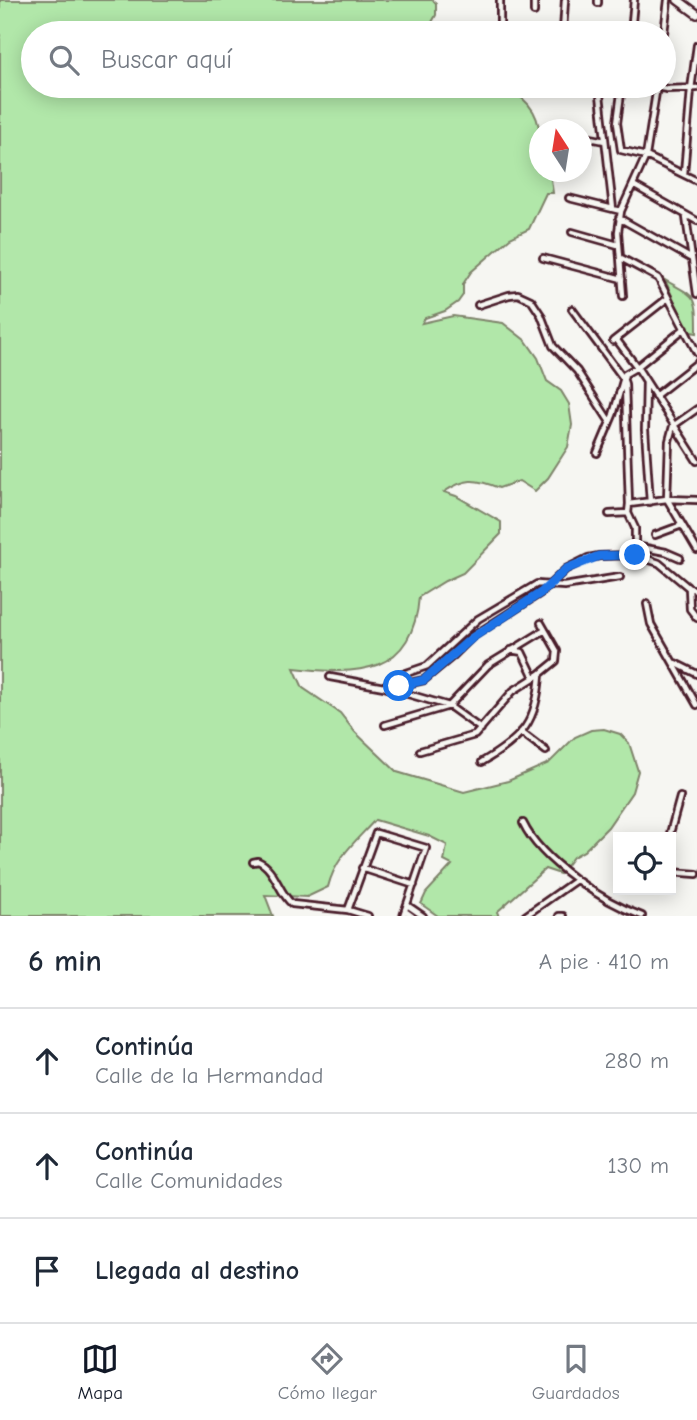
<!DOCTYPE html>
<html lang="es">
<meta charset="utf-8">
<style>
:root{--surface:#fff;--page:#f6f6f7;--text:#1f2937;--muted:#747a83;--line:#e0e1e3;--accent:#111827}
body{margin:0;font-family:"Comic Neue",sans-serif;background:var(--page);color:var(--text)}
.controls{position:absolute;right:21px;bottom:21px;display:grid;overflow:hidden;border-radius:0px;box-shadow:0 4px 18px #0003}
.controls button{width:63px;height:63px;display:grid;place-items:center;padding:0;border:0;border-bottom:2px solid var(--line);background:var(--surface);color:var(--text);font:35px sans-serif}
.compass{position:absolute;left:529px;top:119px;width:63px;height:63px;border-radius:50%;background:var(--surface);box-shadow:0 4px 18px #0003;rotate:348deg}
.stop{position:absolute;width:21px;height:21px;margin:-16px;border:5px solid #1a73e8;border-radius:50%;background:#fff}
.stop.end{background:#1a73e8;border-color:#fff;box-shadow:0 2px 7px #0008}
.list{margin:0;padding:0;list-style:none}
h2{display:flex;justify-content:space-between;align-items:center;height:91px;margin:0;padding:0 28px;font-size:30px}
h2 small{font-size:23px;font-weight:400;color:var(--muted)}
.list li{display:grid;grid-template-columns:46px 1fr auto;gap:21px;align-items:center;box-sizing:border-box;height:105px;padding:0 28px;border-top:2px solid var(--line)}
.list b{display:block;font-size:26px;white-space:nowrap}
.list p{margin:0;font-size:23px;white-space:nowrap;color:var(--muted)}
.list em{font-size:23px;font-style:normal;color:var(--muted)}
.icon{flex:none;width:38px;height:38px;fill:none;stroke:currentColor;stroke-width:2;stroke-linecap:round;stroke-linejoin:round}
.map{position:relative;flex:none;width:697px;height:916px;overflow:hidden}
.search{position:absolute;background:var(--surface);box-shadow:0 4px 18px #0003;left:21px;right:21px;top:21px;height:77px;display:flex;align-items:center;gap:18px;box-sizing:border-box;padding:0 24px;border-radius:38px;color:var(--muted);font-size:26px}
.sheet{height:406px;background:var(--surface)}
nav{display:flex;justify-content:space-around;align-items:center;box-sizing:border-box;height:98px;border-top:2px solid var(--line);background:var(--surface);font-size:19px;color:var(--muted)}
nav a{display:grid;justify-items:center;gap:4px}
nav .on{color:var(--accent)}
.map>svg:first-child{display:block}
</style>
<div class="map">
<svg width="697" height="916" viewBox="0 0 697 916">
<rect width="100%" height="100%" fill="#f6f6f2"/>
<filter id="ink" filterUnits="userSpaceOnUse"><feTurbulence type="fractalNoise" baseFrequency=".0143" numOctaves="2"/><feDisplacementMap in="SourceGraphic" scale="14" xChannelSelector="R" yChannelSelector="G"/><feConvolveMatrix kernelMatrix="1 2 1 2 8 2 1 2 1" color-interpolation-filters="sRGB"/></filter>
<g filter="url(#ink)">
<!-- green -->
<path fill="#b1e7a9" stroke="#7e836a" stroke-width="2" d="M0,0H432L436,3V15L426,33H33V86H505C510,90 518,94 523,99C545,118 540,145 540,172H550L553,193H546L529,229L510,238L471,272L463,284V295L458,302L445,311L425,318L422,323L453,316L503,323L526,341L538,358L547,381L561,391L569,404L572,425L568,447L548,478L535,491L519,481L499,488C475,478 465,478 444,492L456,496L501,522V534L463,573L445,581L419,597C413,676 356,675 294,668L303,688L340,713L355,732L397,772L464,792L508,781L549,763L575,737L591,730L604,729L620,734L629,743L638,771L632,792L608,827L584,851L573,857L560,874L545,869L497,912L499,916H438L421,904L426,893L452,865L444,861L447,845L429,836L375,820C356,841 335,858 328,887L307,897L265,895L273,916H0Z
M665,280C697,298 697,294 697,333L691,332L681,316Z"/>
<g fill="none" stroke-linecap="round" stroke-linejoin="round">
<!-- street casing -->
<g stroke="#4a1f2b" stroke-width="10">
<path id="street" d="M598,3V0
M534,12V0
M563,31L565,0
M479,33L495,29L500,25V0
M530,33L563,31L574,33
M631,33L634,0
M664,33L668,0
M599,86L613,209L621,211L618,232L623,296
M622,86L617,123L621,150L646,156L697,181
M656,87L667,89L697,88
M585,137L605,141
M684,174L691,89L697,45
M633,185L697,221
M569,198L613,209
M621,211L646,156L657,86
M686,217L697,294
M619,218L692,259
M572,232L618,245
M543,258L622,279
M621,258L658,278L697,353
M478,305L509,295L518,294L531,300L541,315L553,346L577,371L610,422
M572,309L623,378L625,384L629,504L628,513L635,528V555
M616,339L637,367L697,461
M613,341L668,298
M646,381L645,430L650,502
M655,396L697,363
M697,409L673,426L669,441L667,499L697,550
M597,453L613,415L625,374L637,367L685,328
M629,504L667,499L697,500
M609,514L628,513
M655,535L682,525
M635,546L666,552L680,558
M689,588L690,609L697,618
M647,604L651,624L697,705
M511,650L522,652L534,677
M675,663L697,674
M330,677L384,687L449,706L481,729
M384,687L392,678L427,666L478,619L537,584L564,586L620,577
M388,688L424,680L453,656L472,637L542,592L566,569L588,558L599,556L635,555L659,563L689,588L697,590
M385,725L449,706L488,665L545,630
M521,732L546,751
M420,751L475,735L513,691L540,674L556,661L557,651L541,623
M482,762C523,738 537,722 540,674
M523,823C541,861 603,902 642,916
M669,837L680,797
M253,862L258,861C275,868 278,892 292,904L348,910L368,916
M362,868L414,885
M671,872L697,874
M407,905L423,916
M348,910L376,833L426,848L403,916
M405,911L412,916
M525,916L576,880
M559,916H563"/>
</g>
<!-- secondary casing -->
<g stroke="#4a1f2b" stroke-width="12">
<path id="secondary" d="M678,0L697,14"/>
</g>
<!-- street -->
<use href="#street" stroke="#f6f6f2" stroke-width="4.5"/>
<!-- secondary -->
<use href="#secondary" stroke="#f6f6f2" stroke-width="7"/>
</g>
</g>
<g fill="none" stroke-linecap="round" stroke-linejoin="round" filter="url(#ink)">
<!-- route -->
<path stroke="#1a73e8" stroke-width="9" d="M399,686L424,680L472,638L542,592L566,569L599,556L635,555"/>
</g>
</svg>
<div class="controls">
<button><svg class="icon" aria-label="locate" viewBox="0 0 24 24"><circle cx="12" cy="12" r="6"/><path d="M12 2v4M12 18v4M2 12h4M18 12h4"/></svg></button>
</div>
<svg class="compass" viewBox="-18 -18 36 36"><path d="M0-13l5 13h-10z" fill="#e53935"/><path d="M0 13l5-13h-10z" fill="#747a83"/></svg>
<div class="stop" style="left:399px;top:686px"></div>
<div class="stop end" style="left:635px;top:555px"></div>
<div class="search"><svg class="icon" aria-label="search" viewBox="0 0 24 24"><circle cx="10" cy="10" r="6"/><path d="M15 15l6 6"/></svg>Buscar aquí</div>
</div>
<section class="sheet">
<h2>6 min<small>A pie · 410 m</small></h2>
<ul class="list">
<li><svg class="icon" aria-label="ahead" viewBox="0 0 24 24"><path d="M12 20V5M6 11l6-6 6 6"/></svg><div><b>Continúa</b><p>Calle de la Hermandad</p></div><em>280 m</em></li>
<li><svg class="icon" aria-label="ahead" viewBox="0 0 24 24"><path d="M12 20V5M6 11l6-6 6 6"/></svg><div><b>Continúa</b><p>Calle Comunidades</p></div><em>130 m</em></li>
<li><svg class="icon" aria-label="arrive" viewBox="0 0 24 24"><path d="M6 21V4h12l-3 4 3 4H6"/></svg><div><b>Llegada al destino</b></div></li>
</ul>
</section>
<nav>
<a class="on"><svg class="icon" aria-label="map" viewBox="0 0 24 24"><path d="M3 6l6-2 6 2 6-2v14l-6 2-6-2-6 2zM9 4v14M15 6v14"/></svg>Mapa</a>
<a><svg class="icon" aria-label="directions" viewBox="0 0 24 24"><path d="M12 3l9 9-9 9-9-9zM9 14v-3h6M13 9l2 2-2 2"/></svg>Cómo llegar</a>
<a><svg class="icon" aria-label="saved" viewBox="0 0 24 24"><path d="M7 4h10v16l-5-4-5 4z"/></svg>Guardados</a>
</nav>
